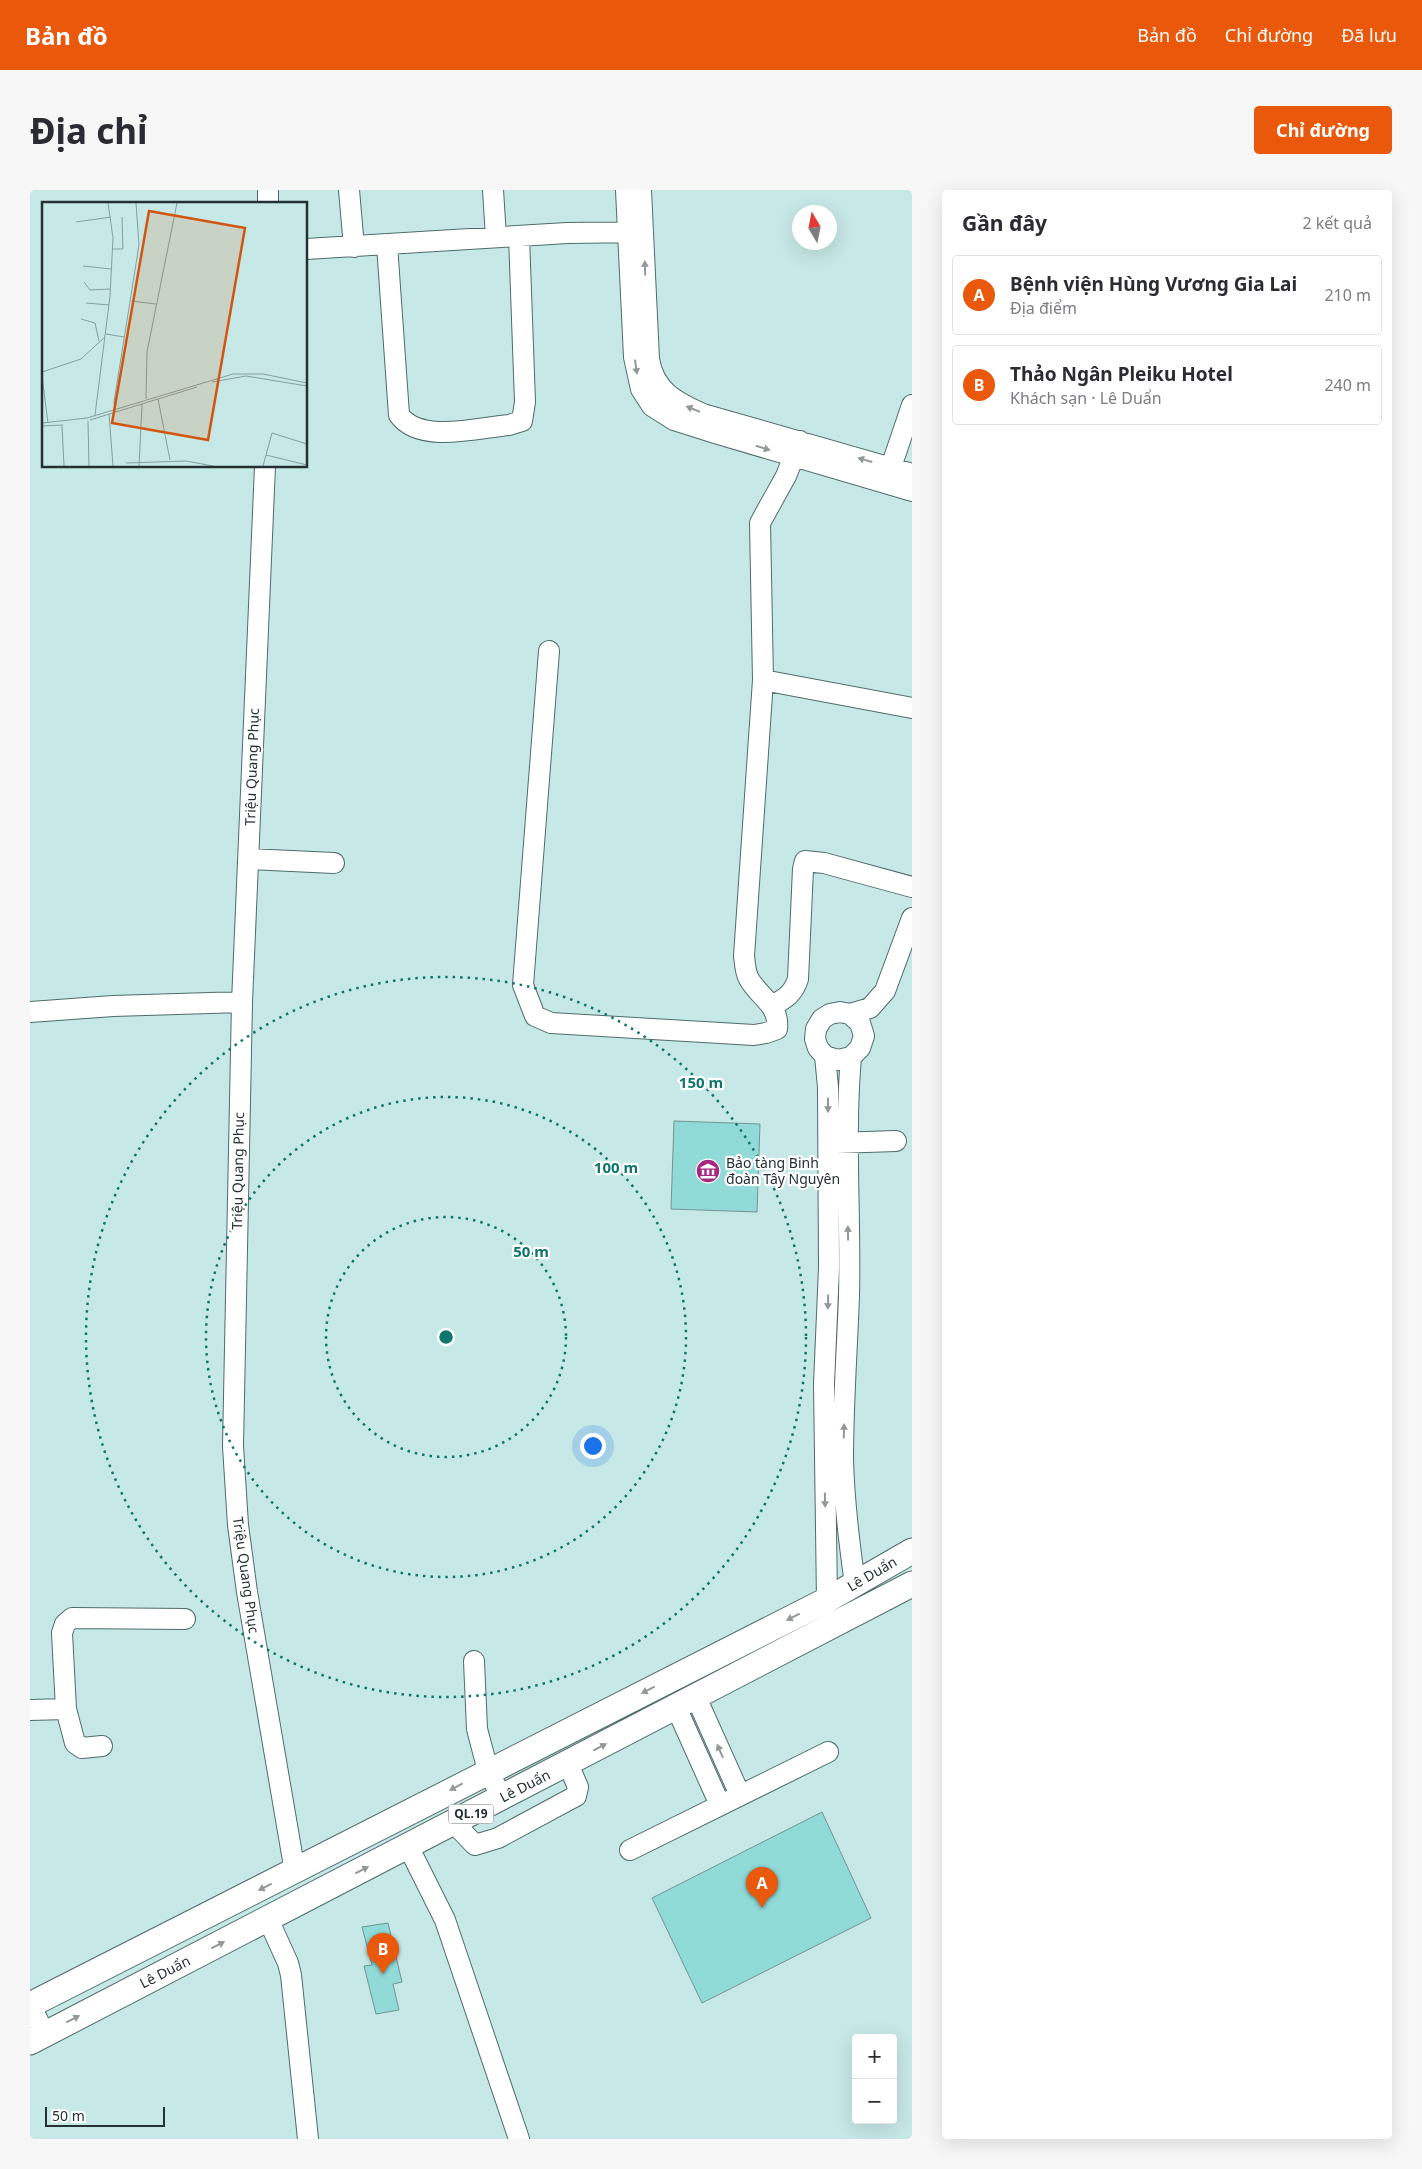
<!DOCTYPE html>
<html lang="vi">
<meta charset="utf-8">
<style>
:root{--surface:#fff;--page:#f7f7f7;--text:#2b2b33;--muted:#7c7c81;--line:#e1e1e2;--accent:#ea580c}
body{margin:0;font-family:"Noto Sans",sans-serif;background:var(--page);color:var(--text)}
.controls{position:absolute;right:15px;bottom:15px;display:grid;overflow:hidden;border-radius:5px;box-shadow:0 5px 20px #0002}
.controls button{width:45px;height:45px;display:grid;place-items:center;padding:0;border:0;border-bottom:1px solid var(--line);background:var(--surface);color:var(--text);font:25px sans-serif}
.compass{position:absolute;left:762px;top:15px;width:45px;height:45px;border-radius:50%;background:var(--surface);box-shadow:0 5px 20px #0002;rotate:350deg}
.scale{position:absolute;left:15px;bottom:12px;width:120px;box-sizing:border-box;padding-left:5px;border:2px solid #243131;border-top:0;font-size:14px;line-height:18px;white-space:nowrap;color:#243131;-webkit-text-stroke:4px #fff;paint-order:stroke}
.you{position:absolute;left:562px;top:1255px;width:18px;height:18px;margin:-12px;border:4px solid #fff;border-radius:50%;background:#1a73e8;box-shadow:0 0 0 8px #1a73e833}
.badge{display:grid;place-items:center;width:32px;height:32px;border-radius:50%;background:var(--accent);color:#fff;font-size:16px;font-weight:700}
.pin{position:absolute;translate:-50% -41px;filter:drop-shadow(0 1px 2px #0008)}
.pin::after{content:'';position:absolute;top:26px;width:18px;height:15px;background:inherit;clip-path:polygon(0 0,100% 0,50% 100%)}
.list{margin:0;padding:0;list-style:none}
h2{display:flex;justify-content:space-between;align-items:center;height:65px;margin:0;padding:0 20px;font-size:21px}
h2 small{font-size:16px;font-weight:400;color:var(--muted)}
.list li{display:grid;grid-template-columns:32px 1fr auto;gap:15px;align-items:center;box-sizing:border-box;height:80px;margin:0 10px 10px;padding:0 10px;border:1px solid var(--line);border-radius:5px}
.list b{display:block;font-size:19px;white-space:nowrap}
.list p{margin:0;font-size:16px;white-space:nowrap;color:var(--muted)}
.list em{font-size:16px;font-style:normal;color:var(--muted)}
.map{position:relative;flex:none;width:882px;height:1949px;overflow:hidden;border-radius:5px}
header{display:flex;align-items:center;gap:30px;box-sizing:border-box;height:70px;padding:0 25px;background:var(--accent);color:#fff}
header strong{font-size:24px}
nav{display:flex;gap:28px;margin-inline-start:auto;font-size:18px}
.intro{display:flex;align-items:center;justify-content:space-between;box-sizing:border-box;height:120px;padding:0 30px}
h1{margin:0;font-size:35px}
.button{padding:12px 22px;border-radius:5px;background:var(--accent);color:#fff;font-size:18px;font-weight:700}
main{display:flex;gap:30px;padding:0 30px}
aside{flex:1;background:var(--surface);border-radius:5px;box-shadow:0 5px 20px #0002}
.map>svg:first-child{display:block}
</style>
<header>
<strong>Bản đồ</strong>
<nav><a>Bản đồ</a><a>Chỉ đường</a><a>Đã lưu</a></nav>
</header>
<div class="intro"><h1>Địa chỉ</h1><a class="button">Chỉ đường</a></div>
<main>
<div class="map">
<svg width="882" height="1949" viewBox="0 0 882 1949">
<rect width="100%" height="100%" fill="#c6e8e6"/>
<!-- building -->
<path fill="#90dbd8" stroke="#749492" d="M644,931L730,934L727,1022L641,1019Z
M792,1622L841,1728L672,1813L622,1708Z
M358,1733L372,1792L363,1794L369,1820L346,1824L334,1776L342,1775L332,1737Z"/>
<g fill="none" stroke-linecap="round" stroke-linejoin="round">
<!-- minor casing -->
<g stroke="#4e6c6b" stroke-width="22">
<path id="minor" d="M238,0V14
M319,0L324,57
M463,0L466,47
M596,0L604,167L611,199L622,216L644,230L685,243L882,301
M611,0L619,169C624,201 646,212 673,224L882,284
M357,55L369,225C390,254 447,238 479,235L492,231L495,212L489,46
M276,59L537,43L609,42
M235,276L212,812L203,1256L208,1335L217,1402L265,1682
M857,289L882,215
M519,461L493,795L505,826L521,833L724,845L736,843L747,839C750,815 729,807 719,789C715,782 715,773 714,766L733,490L730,333L756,286L770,251
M733,490L882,518
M218,669L304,673
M742,816C756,808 763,804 768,789L773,679L775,671L794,673L882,697
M0,822L83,816L212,812
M820,824L840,818L855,801L882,728
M795,866L808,870L821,867L830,858L834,846L830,833L820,824L810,822L800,824L792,829L786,839L785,849L788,858L795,866L798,897L799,1078L794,1194L797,1410
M821,867C814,947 821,1027 819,1106C817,1161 813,1215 813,1269C814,1311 819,1352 825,1394
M806,953L866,951
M444,1471L447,1539L458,1581L472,1608
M666,1507L710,1605
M646,1517L690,1615
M36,1519L45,1553L52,1558L72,1556
M0,1520L36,1519L32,1443L35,1434L42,1428L155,1429
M424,1633L445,1655L468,1648L546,1606L548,1597L538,1574
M378,1656L415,1730L489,1949
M600,1660L798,1562
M238,1729L258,1773L261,1785L278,1949
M0,1815L15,1844"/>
</g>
<!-- major casing -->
<g stroke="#4e6c6b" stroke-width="27">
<path id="major" d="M0,1815L797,1410L882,1361
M0,1852L882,1394"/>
</g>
<!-- minor -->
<use href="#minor" stroke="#fff" stroke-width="20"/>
<!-- major -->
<use href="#major" stroke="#fff" stroke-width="25"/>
</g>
<!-- one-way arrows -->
<defs><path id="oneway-solid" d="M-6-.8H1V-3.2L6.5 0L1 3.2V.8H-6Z" transform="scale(1.25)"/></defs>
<g fill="#929898">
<use href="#oneway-solid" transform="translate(615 78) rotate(-92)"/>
<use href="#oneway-solid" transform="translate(606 177) rotate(82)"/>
<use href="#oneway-solid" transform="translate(663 219) rotate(-158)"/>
<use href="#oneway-solid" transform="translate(733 258) rotate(17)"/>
<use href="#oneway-solid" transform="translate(835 270) rotate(-164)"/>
<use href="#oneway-solid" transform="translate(798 915) rotate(90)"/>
<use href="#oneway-solid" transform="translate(818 1043) rotate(-91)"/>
<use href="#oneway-solid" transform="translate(798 1112) rotate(92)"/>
<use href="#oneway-solid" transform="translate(814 1241) rotate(-88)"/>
<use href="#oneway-solid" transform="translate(795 1310) rotate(89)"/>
<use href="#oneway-solid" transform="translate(763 1427) rotate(153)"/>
<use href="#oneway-solid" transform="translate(618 1500) rotate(153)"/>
<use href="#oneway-solid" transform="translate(570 1557) rotate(-28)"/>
<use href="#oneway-solid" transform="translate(690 1561) rotate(-114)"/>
<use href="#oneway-solid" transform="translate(426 1597) rotate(152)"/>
<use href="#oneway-solid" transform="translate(332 1680) rotate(-27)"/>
<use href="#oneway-solid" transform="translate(235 1697) rotate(153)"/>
<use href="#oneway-solid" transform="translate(188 1755) rotate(-27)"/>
<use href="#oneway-solid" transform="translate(43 1829) rotate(-27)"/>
</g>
<!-- distance rings -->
<g fill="none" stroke="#0f766e" stroke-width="2.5" stroke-dasharray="2.5 5">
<circle cx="416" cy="1147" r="120"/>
<circle cx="416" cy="1147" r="240"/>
<circle cx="416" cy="1147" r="360"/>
</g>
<!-- icons -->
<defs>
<g id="museum-disc" transform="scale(1.25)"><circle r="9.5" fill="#a52a7f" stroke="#fff"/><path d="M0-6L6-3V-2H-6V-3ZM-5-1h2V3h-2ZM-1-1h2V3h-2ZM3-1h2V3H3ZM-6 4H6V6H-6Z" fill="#fff"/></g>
</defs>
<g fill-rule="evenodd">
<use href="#museum-disc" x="678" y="981"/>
</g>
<g text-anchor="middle" stroke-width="4.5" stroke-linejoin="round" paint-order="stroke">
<!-- shield labels -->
<rect fill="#fff" stroke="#666f6f" stroke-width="1" x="418.5" y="1614.5" width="45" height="19" rx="4"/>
<g font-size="12" font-weight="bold" fill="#243131">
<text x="441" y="1628">QL.19</text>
</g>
<!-- street labels -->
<g font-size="14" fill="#243131" stroke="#fff">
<text transform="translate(222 577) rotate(-88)" y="5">Triệu Quang Phục</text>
<text transform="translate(208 981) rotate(-89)" y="5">Triệu Quang Phục</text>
<text transform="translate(842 1384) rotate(-30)" y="5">Lê Duẩn</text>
<text transform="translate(216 1385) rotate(82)" y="5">Triệu Quang Phục</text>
<text transform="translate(495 1596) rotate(-27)" y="5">Lê Duẩn</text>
<text transform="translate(135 1782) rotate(-27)" y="5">Lê Duẩn</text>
</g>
<!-- poi labels -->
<g font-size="14" fill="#243131" stroke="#fff" text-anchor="start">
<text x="696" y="978">Bảo tàng Binh<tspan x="696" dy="16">đoàn Tây Nguyên</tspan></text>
</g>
</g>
<!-- overview -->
<g transform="translate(12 12)">
<rect width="265" height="265" fill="#c6e8e6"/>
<path fill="none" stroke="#859f9e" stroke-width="1" d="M34,20L69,15M70,47H81L80,15M41,64L69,67M42,80L48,88L68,87M89,99L114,102M44,101L67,103M39,117L53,121L57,139M64,132L82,135M0,170L39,157L63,135M0,174L6,221M170,180L204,174L265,184M104,197L105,150L135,1M116,197L128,258M73,210L72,200L97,43L94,1M67,212L71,264M53,213L68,94L71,36L66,1M48,218L155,185M46,219L47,264M0,221L45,216L191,172H221L265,181M0,224L21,223M20,224L22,264M224,253L265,263M84,261L144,259L171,264M97,264L100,202M221,264L230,231L265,242"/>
<path fill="#d45510" fill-opacity="0.15" stroke="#d45510" stroke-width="2.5" d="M107,9L203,26L166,238L70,221Z"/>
<rect width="265" height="265" fill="none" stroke="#243131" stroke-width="2.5"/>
</g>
<circle cx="416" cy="1147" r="8" fill="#0f766e" stroke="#fff" stroke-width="2.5"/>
<g font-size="15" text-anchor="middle" font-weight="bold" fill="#0f766e" stroke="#fff" stroke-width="4.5" stroke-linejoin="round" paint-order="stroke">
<text x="671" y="898">150 m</text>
<text x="586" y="983">100 m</text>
<text x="501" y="1067">50 m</text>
</g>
</svg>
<div class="controls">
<button>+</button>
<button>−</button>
</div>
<svg class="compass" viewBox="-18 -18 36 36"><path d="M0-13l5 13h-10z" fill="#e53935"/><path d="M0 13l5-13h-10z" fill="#7c7c81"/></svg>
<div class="scale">50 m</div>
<div class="you"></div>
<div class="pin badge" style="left:732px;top:1718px">A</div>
<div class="pin badge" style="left:353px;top:1784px">B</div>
</div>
<aside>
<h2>Gần đây<small>2 kết quả</small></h2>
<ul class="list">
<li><span class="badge">A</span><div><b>Bệnh viện Hùng Vương Gia Lai</b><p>Địa điểm</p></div><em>210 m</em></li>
<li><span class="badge">B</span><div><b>Thảo Ngân Pleiku Hotel</b><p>Khách sạn · Lê Duẩn</p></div><em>240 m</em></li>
</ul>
</aside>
</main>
